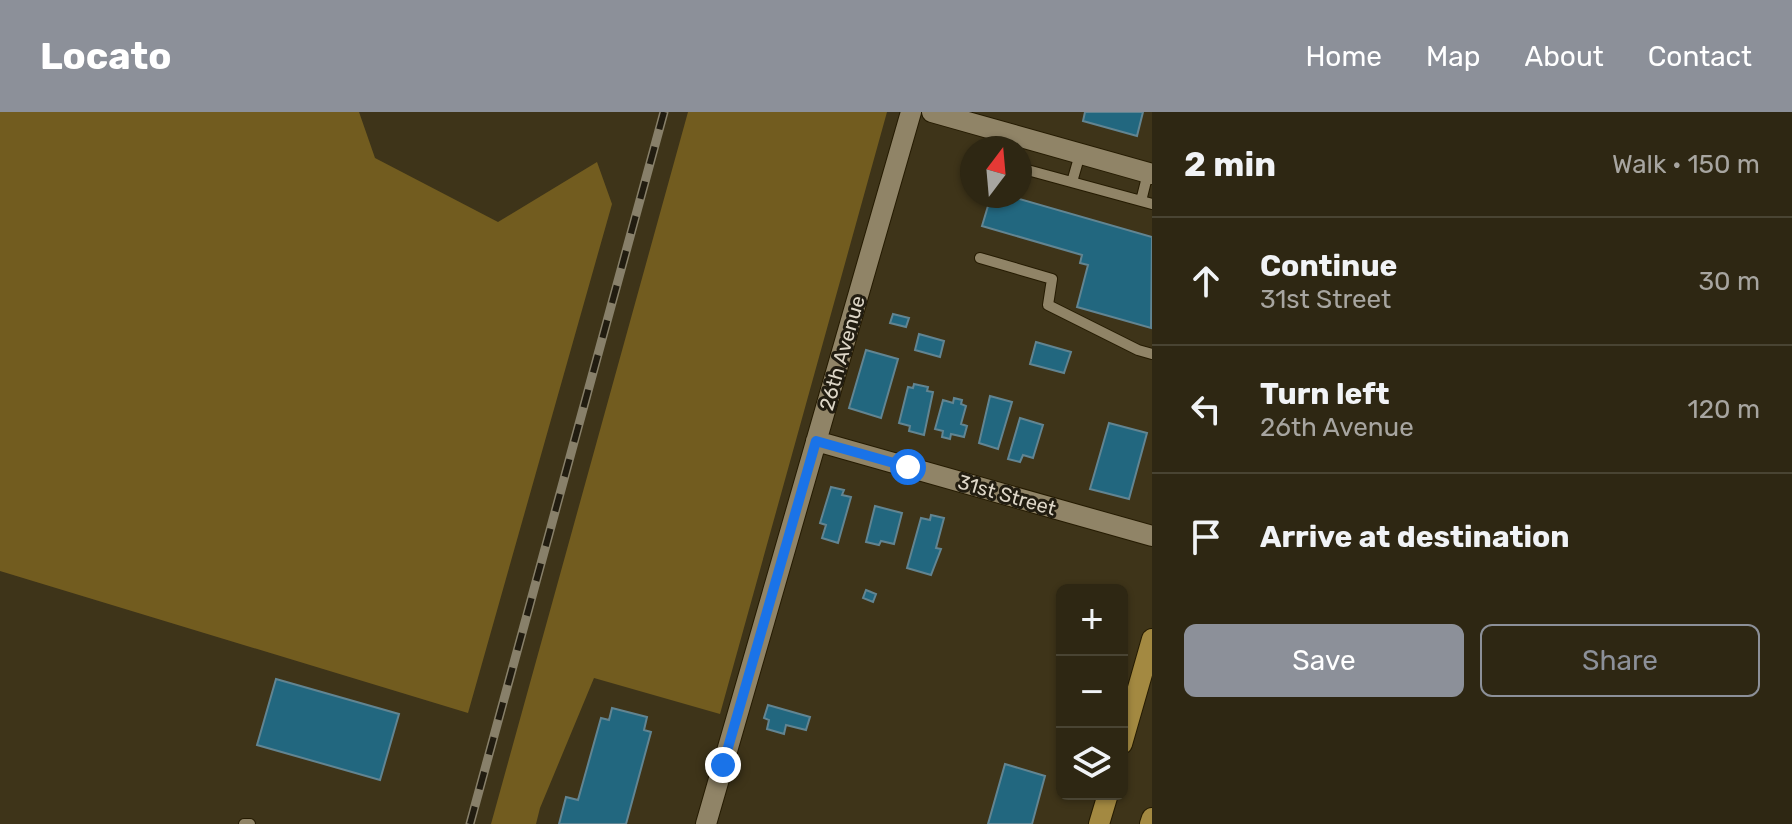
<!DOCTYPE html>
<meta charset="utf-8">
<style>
:root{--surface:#2e2713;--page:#362f1c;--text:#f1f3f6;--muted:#a7a5a0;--line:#494433;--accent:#8c9099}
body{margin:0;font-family:Rubik,sans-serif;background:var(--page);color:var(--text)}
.controls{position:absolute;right:24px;bottom:24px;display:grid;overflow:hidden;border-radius:12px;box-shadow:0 2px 6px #0004}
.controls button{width:72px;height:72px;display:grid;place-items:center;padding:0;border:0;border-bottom:2px solid var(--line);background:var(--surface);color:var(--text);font:40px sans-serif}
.compass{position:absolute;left:960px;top:24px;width:72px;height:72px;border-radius:50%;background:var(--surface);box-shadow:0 2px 6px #0004;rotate:16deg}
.stop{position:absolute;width:24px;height:24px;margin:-18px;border:6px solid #1a73e8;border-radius:50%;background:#fff}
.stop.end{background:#1a73e8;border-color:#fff;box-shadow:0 2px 8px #0008}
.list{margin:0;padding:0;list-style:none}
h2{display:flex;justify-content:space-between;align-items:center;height:104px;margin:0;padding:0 32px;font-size:34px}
h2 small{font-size:26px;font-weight:400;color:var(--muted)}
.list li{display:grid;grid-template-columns:52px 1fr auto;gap:24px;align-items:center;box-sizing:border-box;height:128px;padding:0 32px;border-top:2px solid var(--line)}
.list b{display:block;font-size:30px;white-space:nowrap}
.list p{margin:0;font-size:26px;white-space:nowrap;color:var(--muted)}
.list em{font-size:26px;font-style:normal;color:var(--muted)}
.actions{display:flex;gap:16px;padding:24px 32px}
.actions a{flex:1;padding:18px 0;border:2px solid var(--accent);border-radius:12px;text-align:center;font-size:28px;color:var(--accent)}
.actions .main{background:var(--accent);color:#fff}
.icon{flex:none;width:44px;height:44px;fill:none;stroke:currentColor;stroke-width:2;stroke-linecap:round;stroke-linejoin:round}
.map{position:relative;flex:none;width:1152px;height:712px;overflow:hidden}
header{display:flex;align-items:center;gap:48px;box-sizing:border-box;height:112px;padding:0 40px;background:var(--accent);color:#fff}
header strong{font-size:38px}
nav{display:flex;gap:44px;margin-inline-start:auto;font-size:28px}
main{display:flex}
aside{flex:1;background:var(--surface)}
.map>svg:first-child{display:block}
</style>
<header>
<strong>Locato</strong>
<nav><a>Home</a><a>Map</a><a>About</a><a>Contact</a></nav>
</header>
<main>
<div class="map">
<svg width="1152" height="712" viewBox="0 0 1152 712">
<rect width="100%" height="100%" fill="#3e3419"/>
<!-- green -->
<path fill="#725c1f" d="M0,0H359L375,46L498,110L597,50L612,92L468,601L0,459Z
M688,0H887L720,602L594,566L540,696L536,712H491Z"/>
<!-- building -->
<path fill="#22677f" stroke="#628592" stroke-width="2" d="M1085,0H1143L1137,24L1083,9Z
M991,84H1009L1152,125L1151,216L1077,195L1088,153L1080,151L1082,143L982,114Z
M893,202L909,206L906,215L890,211Z
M919,222L944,229L940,245L915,238Z
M1036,230L1071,240L1064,261L1030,252Z
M866,238L898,247L881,306L849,296Z
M914,272L928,275L927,279L933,280L924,323L909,319L910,314L899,311L908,275L913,276Z
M990,284L1012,290L998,337L979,331Z
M954,286L962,288L961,292L966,294L961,312L967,314L964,325L951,322L950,327L942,325L943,319L935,317L943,288L953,291Z
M1020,306L1043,313L1033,346L1023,343L1020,350L1008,347Z
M1109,311L1147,321L1129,387L1090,377Z
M831,375L844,378L842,383L851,385L838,431L822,426L826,413L820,411Z
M875,394L902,401L894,432L881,429L879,433L866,430Z
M931,403L944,406L936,436L941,437L931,463L907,456L921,406L930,408Z
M866,478L876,482L873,490L863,486Z
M276,567L399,602L380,668L257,633Z
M768,593L810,605L806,618L786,613L784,622L767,617L769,608L764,606Z
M612,596L647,605L644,618L651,620L626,712H559L566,685L578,688L601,606L609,608Z
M1005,652L1045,664L1032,712H988Z"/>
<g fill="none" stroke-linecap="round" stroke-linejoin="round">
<!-- service casing -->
<g stroke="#251b02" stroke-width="12">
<path id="service" d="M1020,56L1152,92
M1072,70L1080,42
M1141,89L1148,61
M980,146L1052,167L1048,193L1138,238L1152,242
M244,712H250"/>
</g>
<!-- minor casing -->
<g stroke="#251b02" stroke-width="22">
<path id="minor" d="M932,0L1152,62
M816,329L1152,424
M706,712L911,0"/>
</g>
<!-- primary casing -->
<g stroke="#251b02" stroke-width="22">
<path id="primary" d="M1122,632L1152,527
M1099,712L1108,682
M1150,712L1152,706"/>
</g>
<!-- service -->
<use href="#service" stroke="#908467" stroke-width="10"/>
<!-- minor -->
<use href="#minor" stroke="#908467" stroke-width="20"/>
<!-- primary -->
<use href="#primary" stroke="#a38941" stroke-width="20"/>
<!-- rail casing -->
<g stroke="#88806a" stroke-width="9">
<path id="rail" d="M470,712L664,0"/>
</g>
<!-- rail -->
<use href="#rail" stroke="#211c10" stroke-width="6" stroke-dasharray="18" stroke-linecap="butt"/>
</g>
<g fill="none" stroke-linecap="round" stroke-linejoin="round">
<!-- route -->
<path stroke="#1a73e8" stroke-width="10" d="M723,653L816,329L908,355"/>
</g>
<g text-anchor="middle" stroke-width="6" stroke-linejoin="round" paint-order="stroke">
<!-- street labels -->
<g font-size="20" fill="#ddd6c7" stroke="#211c10">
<text transform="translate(842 241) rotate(-74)" y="7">26th Avenue</text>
<text transform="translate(1007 383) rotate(16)" y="7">31st Street</text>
</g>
</g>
</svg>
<div class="controls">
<button>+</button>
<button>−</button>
<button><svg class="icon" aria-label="layers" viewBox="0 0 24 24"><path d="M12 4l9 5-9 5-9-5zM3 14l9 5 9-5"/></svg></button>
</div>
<svg class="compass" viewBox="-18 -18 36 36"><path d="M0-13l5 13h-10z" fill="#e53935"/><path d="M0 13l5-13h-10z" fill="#a7a5a0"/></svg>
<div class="stop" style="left:908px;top:355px"></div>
<div class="stop end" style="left:723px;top:653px"></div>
</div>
<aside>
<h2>2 min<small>Walk · 150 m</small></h2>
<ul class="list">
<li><svg class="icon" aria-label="ahead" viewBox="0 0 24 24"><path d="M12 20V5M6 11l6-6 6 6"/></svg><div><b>Continue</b><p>31st Street</p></div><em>30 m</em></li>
<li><svg class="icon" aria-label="left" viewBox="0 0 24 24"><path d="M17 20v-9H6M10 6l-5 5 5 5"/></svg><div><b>Turn left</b><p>26th Avenue</p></div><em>120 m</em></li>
<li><svg class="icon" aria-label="arrive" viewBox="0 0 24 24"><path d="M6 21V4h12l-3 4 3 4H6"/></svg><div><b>Arrive at destination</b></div></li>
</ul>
<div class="actions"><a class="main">Save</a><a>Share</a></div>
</aside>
</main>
